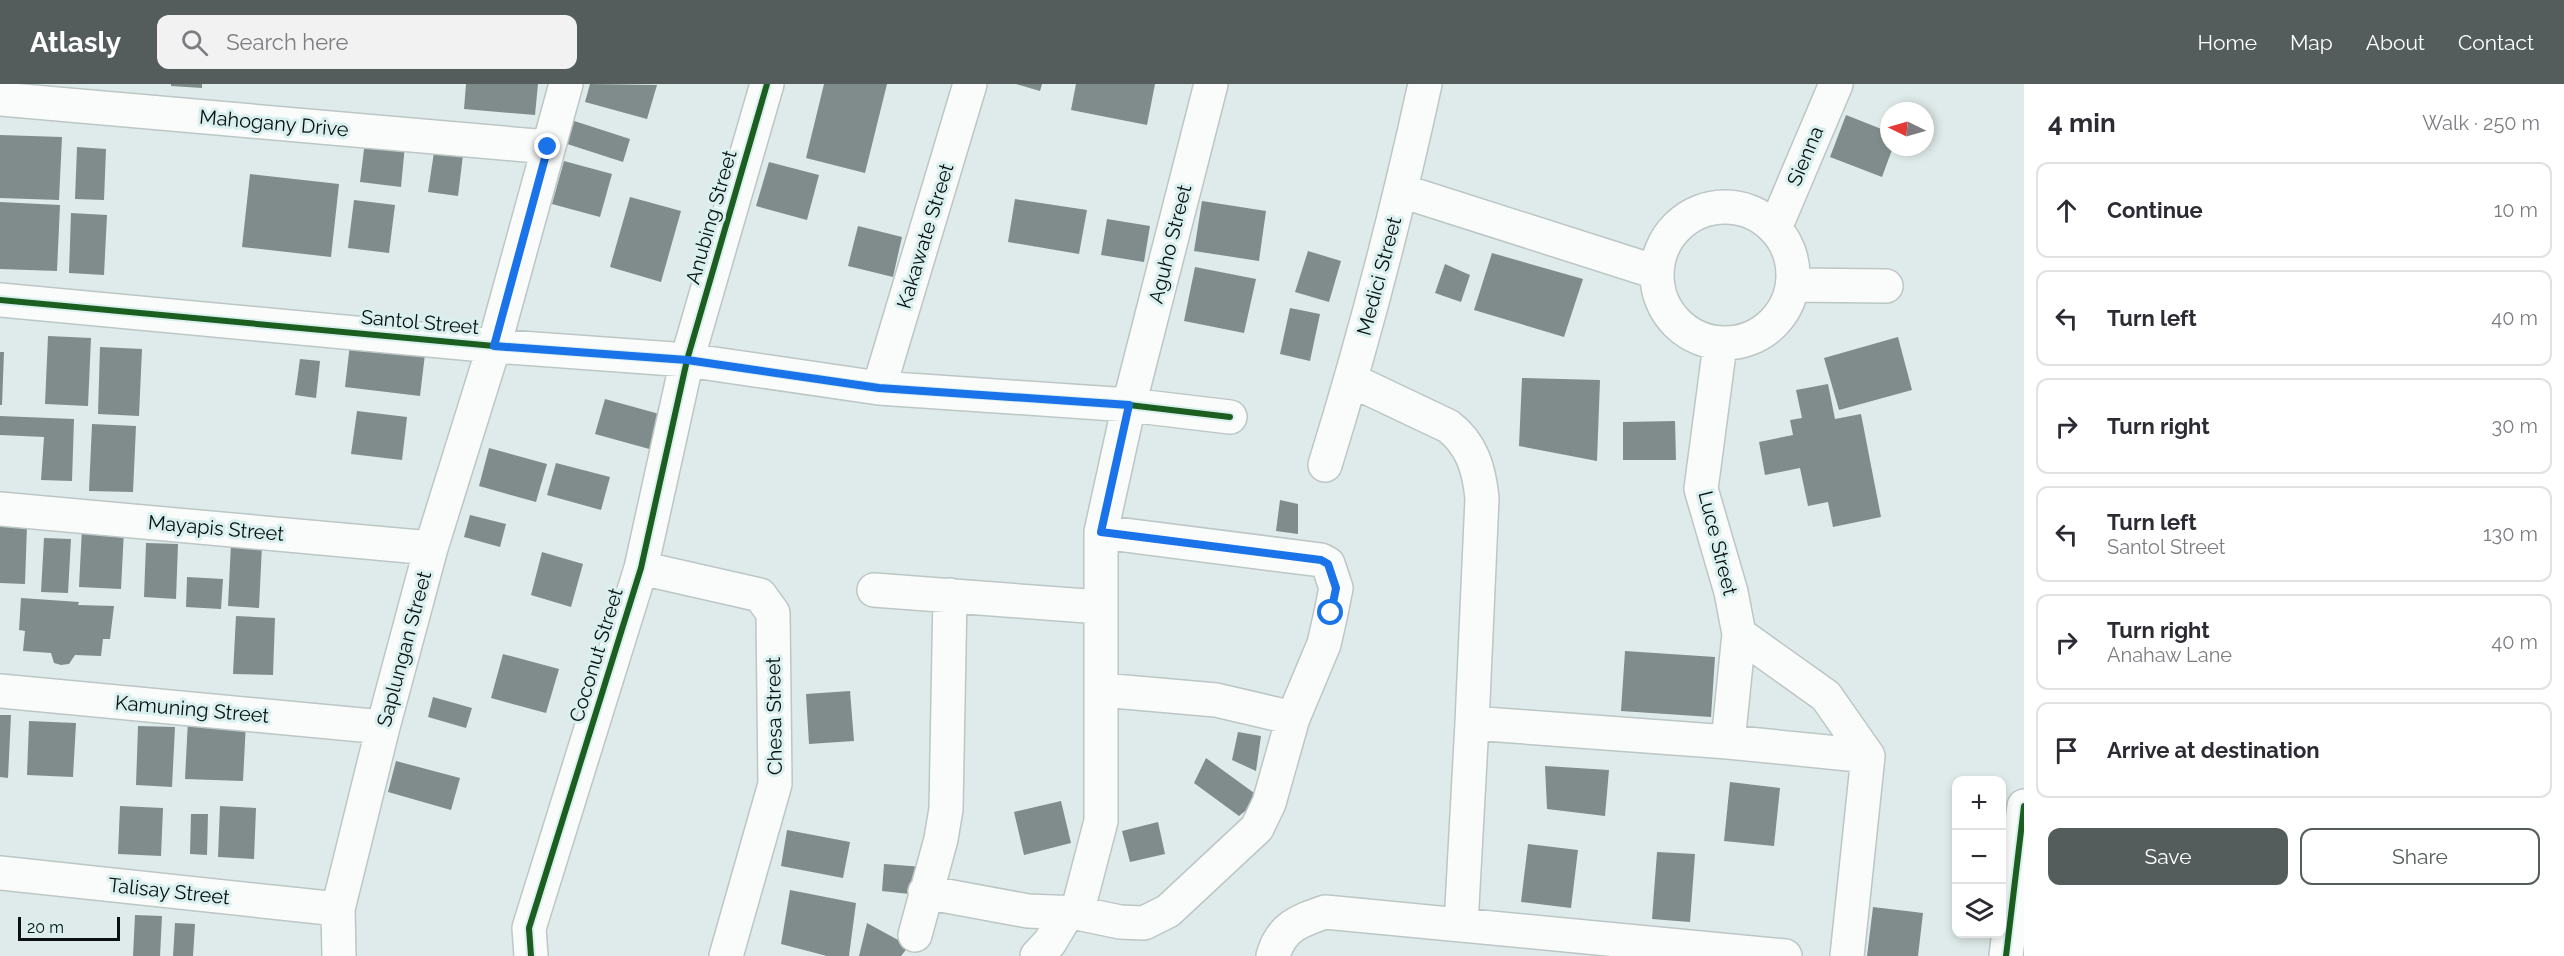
<!DOCTYPE html>
<meta charset="utf-8">
<style>
:root{--surface:#fff;--page:#f2f2f3;--text:#2b2b33;--muted:#7c7c81;--line:#e1e1e2;--accent:#545d5c}
body{margin:0;font-family:Raleway,sans-serif;background:var(--page);color:var(--text)}
.controls{position:absolute;right:18px;bottom:18px;display:grid;overflow:hidden;border-radius:12px;box-shadow:0 3px 9px #0003}
.controls button{width:54px;height:54px;display:grid;place-items:center;padding:0;border:0;border-bottom:2px solid var(--line);background:var(--surface);color:var(--text);font:30px sans-serif}
.compass{position:absolute;left:1880px;top:18px;width:54px;height:54px;border-radius:50%;background:var(--surface);box-shadow:0 3px 9px #0003;rotate:275deg}
.scale{position:absolute;left:18px;bottom:15px;width:102px;box-sizing:border-box;padding-left:6px;border:3px solid #091010;border-top:0;font-size:16px;line-height:21px;white-space:nowrap;color:#091010;-webkit-text-stroke:4px #daf0ef;paint-order:stroke}
.stop{position:absolute;width:18px;height:18px;margin:-14px;border:4px solid #1a73e8;border-radius:50%;background:#fff}
.stop.end{background:#1a73e8;border-color:#fff;box-shadow:0 2px 6px #0008}
.list{margin:0;padding:0;list-style:none}
h2{display:flex;justify-content:space-between;align-items:center;height:78px;margin:0;padding:0 24px;font-size:26px}
h2 small{font-size:20px;font-weight:400;color:var(--muted)}
.list li{display:grid;grid-template-columns:39px 1fr auto;gap:18px;align-items:center;box-sizing:border-box;height:96px;margin:0 12px 12px;padding:0 12px;border:2px solid var(--line);border-radius:12px}
.list b{display:block;font-size:22px;white-space:nowrap}
.list p{margin:0;font-size:20px;white-space:nowrap;color:var(--muted)}
.list em{font-size:20px;font-style:normal;color:var(--muted)}
.actions{display:flex;gap:12px;padding:18px 24px}
.actions a{flex:1;padding:14px 0;border:2px solid var(--accent);border-radius:12px;text-align:center;font-size:21px;color:var(--accent)}
.actions .main{background:var(--accent);color:#fff}
.icon{flex:none;width:33px;height:33px;fill:none;stroke:currentColor;stroke-width:2;stroke-linecap:round;stroke-linejoin:round}
.map{position:relative;flex:none;width:2024px;height:872px;overflow:hidden}
header{display:flex;align-items:center;gap:36px;box-sizing:border-box;height:84px;padding:0 30px;background:var(--accent);color:#fff}
header strong{font-size:28px}
nav{display:flex;gap:33px;margin-inline-start:auto;font-size:21px}
.search{width:420px;height:54px;background:var(--page);display:flex;align-items:center;gap:15px;box-sizing:border-box;padding:0 21px;border-radius:12px;color:var(--muted);font-size:22px}
main{display:flex}
aside{flex:1;background:var(--surface)}
.map>svg:first-child{display:block}
</style>
<header>
<strong>Atlasly</strong>
<div class="search"><svg class="icon" aria-label="search" viewBox="0 0 24 24"><circle cx="10" cy="10" r="6"/><path d="M15 15l6 6"/></svg>Search here</div>
<nav><a>Home</a><a>Map</a><a>About</a><a>Contact</a></nav>
</header>
<main>
<div class="map">
<svg width="2024" height="872" viewBox="0 0 2024 872">
<rect width="100%" height="100%" fill="#dfebea"/>
<!-- building -->
<path fill="#7f8c8b" d="M171,0H202V4L171,2Z
M466,0H538L535,31L464,25Z
M590,0L657,1L647,35L585,18Z
M824,0H887L865,89L806,74Z
M1016,0H1042L1040,7Z
M1076,0H1155L1147,41L1071,26Z
M1846,31L1889,48V63H1893L1882,93L1830,73Z
M565,34L630,55L623,78L558,57Z
M0,51L62,53L59,116L0,114Z
M365,57L405,61L401,103L360,98Z
M77,63L106,65L104,116L75,115Z
M434,68L463,71L458,112L428,108Z
M564,77L612,90L600,133L552,120Z
M769,78L819,91L807,136L756,122Z
M250,90L339,100L331,173L242,163Z
M630,113L681,127L661,198L610,183Z
M1015,115L1087,126L1079,170L1008,158Z
M354,116L395,121L389,169L348,164Z
M1202,117L1266,127L1259,177L1194,167Z
M0,118L60,121L57,187L0,185Z
M71,129L107,131L104,191L69,189Z
M1107,135L1150,142L1144,178L1101,171Z
M858,142L902,153L893,193L848,182Z
M1308,167L1341,177L1329,218L1295,208Z
M1492,169L1583,195L1564,253L1474,226Z
M1445,180L1470,191L1461,218L1435,209Z
M1195,183L1256,195L1244,249L1184,237Z
M1290,224L1320,230L1310,277L1280,270Z
M48,252L91,254L88,322L45,320Z
M1898,253L1912,306L1839,326L1824,274Z
M350,260L425,270L420,312L345,303Z
M100,263L142,265L139,332L98,330Z
M0,268H4L2,321H0Z
M300,275L320,277L316,314L295,311Z
M1522,294L1600,296L1597,377L1519,362Z
M1828,300L1835,335L1861,330L1881,433L1833,443L1828,418L1808,422L1800,384L1765,391L1759,358L1793,351L1790,336L1802,334L1796,306Z
M605,315L663,331L653,366L595,350Z
M357,327L407,333L402,376L351,370Z
M0,332L74,335L72,397L41,396L44,353L0,351Z
M1675,337L1676,376H1623V338Z
M92,340L136,342L133,408L89,407Z
M489,364L547,380L536,418L479,402Z
M556,379L610,393L601,426L547,411Z
M1280,416L1298,420V450L1276,447Z
M470,431L506,440L500,463L464,453Z
M0,440L27,441L25,500L0,499Z
M82,444L124,446L121,505L79,503Z
M44,454L71,455L68,509L41,508Z
M146,459L178,460L176,515L144,513Z
M231,459L262,461L259,524L228,522Z
M542,468L583,480L571,523L531,511Z
M187,493L223,495L221,525L186,523Z
M21,514L79,518L78,521L114,522L110,555H103L101,572L75,571L69,580L61,581L54,579L51,569L23,567L25,547L19,546Z
M236,532L275,534L273,591L233,590Z
M1625,567L1715,573L1711,633L1621,627Z
M503,570L559,585L546,629L491,614Z
M850,607L854,657L809,660L806,610Z
M433,613L472,624L466,644L428,633Z
M0,631H11L8,694L0,693Z
M188,636L246,638L243,697L185,695Z
M29,637L76,639L73,693L27,691Z
M138,642L175,643L172,703L136,701Z
M1238,648L1261,652L1256,687L1232,676Z
M1206,674L1261,714L1239,732L1194,699Z
M396,677L460,694L451,726L388,708Z
M1545,682L1609,686L1605,732L1547,725Z
M1730,698L1780,704L1774,762L1724,757Z
M1061,717L1071,759L1024,771L1014,728Z
M120,722L163,724L161,772L118,770Z
M220,722L256,724L254,775L218,773Z
M191,730H208L207,771L190,770Z
M1158,738L1165,770L1130,778L1122,747Z
M787,746L850,758L843,794L781,782Z
M1528,760L1578,766L1571,824L1521,818Z
M1657,768L1695,770L1690,838L1652,835Z
M884,780L923,783L919,811L882,807Z
M790,806L856,819L849,872H827L781,860Z
M1873,823L1923,829L1918,872H1867Z
M135,831L162,832L160,872H133Z
M175,839L195,840L193,872H173Z
M867,839L909,862L901,872H859Z"/>
<g fill="none" stroke-linecap="round" stroke-linejoin="round">
<!-- minor casing -->
<g stroke="#bcc6c5" stroke-width="36">
<path id="minor" d="M0,15L548,63
M1402,107L1656,188
M1657 191a68 68 0 1 1 136 0a68 68 0 1 1-136 0Z
M1775,144L1836,0
M1793,201L1886,202
M0,216L494,262L687,276L879,304L1129,321L1230,333
M1720,261L1701,405L1731,508L1739,550L1728,658
M1351,296L1448,342C1472,360 1479,385 1482,414L1472,639L1728,658L1868,672
M879,304L970,0
M1325,381C1364,255 1397,128 1425,0
M0,425L431,464
M641,484L760,511L773,529L775,700L726,872
M874,506L1100,523
M1739,550L1826,612L1868,672L1847,872
M1102,606L1216,616L1293,634
M0,607L383,643
M0,789L338,825
M925,808L1028,827L1077,829L1120,838L1144,839L1168,827L1257,744L1269,719L1293,634L1324,560L1331,529L1336,504L1328,480L1321,476L1101,448
M1077,829L1101,737V448L1129,321L1211,0
M1461,841L1472,639
M915,851L941,755L946,725L950,511
M339,872L338,825L383,643L431,464L494,262L566,0
M531,872L529,844L641,484L687,276L767,0
M1037,872L1050,858L1068,828
M1273,872C1281,843 1299,837 1325,828L1785,872"/>
</g>
<!-- secondary casing -->
<g stroke="#bcc6c5" stroke-width="36">
<path id="secondary" d="M2006,872L2024,722"/>
</g>
<!-- minor -->
<use href="#minor" stroke="#fafcfc" stroke-width="33"/>
<!-- secondary -->
<use href="#secondary" stroke="#fafcfc" stroke-width="33"/>
<!-- cycleway casing -->
<g stroke="#daf0ef" stroke-width="10">
<path id="cycleway" d="M0,216L494,262L687,276L879,304L1129,321L1230,333
M531,872L529,844L641,484L687,276L767,0
M2006,872L2024,722"/>
</g>
<!-- cycleway -->
<use href="#cycleway" stroke="#1b5e20" stroke-width="6"/>
</g>
<g fill="none" stroke-linecap="round" stroke-linejoin="round">
<!-- route -->
<path stroke="#1a73e8" stroke-width="8" d="M548,63L494,262L687,276L879,304L1129,321L1101,448L1321,476L1328,480L1336,504L1331,529"/>
</g>
<g text-anchor="middle" stroke-width="6" stroke-linejoin="round" paint-order="stroke">
<!-- street labels -->
<g font-size="20" fill="#091010" stroke="#daf0ef">
<text transform="translate(274 39) rotate(5)" y="7">Mahogany Drive</text>
<text transform="translate(1805 72) rotate(-67)" y="7">Sienna</text>
<text transform="translate(711 133) rotate(-74)" y="7">Anubing Street</text>
<text transform="translate(925 152) rotate(-73)" y="7">Kakawate Street</text>
<text transform="translate(1170 160) rotate(-76)" y="7">Aguho Street</text>
<text transform="translate(1379 192) rotate(-75)" y="7">Medici Street</text>
<text transform="translate(420 238) rotate(5)" y="7">Santol Street</text>
<text transform="translate(216 444) rotate(5)" y="7">Mayapis Street</text>
<text transform="translate(1718 459) rotate(76)" y="7">Luce Street</text>
<text transform="translate(404 565) rotate(-75)" y="7">Saplungan Street</text>
<text transform="translate(596 571) rotate(-73)" y="7">Coconut Street</text>
<text transform="translate(192 625) rotate(5)" y="7">Kamuning Street</text>
<text transform="translate(774 632) rotate(-91)" y="7">Chesa Street</text>
<text transform="translate(169 807) rotate(6)" y="7">Talisay Street</text>
</g>
</g>
</svg>
<div class="controls">
<button>+</button>
<button>−</button>
<button><svg class="icon" aria-label="layers" viewBox="0 0 24 24"><path d="M12 4l9 5-9 5-9-5zM3 14l9 5 9-5"/></svg></button>
</div>
<svg class="compass" viewBox="-18 -18 36 36"><path d="M0-13l5 13h-10z" fill="#e53935"/><path d="M0 13l5-13h-10z" fill="#7c7c81"/></svg>
<div class="scale">20 m</div>
<div class="stop" style="left:1331px;top:529px"></div>
<div class="stop end" style="left:548px;top:63px"></div>
</div>
<aside>
<h2>4 min<small>Walk · 250 m</small></h2>
<ul class="list">
<li><svg class="icon" aria-label="ahead" viewBox="0 0 24 24"><path d="M12 20V5M6 11l6-6 6 6"/></svg><div><b>Continue</b></div><em>10 m</em></li>
<li><svg class="icon" aria-label="left" viewBox="0 0 24 24"><path d="M17 20v-9H6M10 6l-5 5 5 5"/></svg><div><b>Turn left</b></div><em>40 m</em></li>
<li><svg class="icon" aria-label="right" viewBox="0 0 24 24"><path d="M7 20v-9h11M14 6l5 5-5 5"/></svg><div><b>Turn right</b></div><em>30 m</em></li>
<li><svg class="icon" aria-label="left" viewBox="0 0 24 24"><path d="M17 20v-9H6M10 6l-5 5 5 5"/></svg><div><b>Turn left</b><p>Santol Street</p></div><em>130 m</em></li>
<li><svg class="icon" aria-label="right" viewBox="0 0 24 24"><path d="M7 20v-9h11M14 6l5 5-5 5"/></svg><div><b>Turn right</b><p>Anahaw Lane</p></div><em>40 m</em></li>
<li><svg class="icon" aria-label="arrive" viewBox="0 0 24 24"><path d="M6 21V4h12l-3 4 3 4H6"/></svg><div><b>Arrive at destination</b></div></li>
</ul>
<div class="actions"><a class="main">Save</a><a>Share</a></div>
</aside>
</main>
